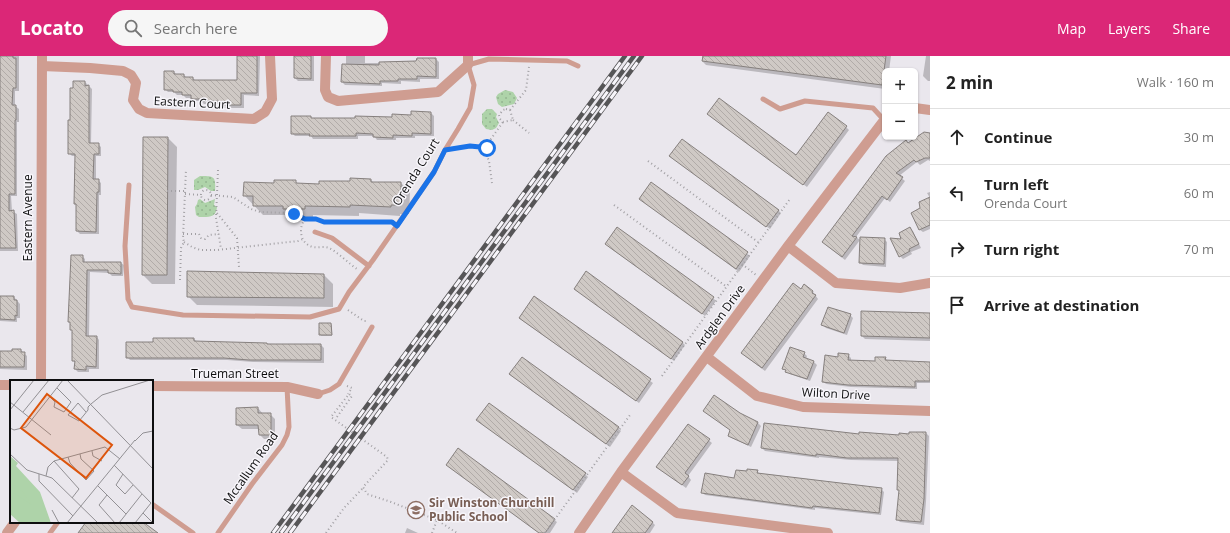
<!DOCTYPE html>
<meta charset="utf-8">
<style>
:root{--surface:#fff;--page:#f6f6f6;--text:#222;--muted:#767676;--line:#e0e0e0;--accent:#db2777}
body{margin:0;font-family:"Open Sans",sans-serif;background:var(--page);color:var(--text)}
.controls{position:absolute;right:12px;top:12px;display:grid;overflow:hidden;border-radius:6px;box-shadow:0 1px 3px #0004}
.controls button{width:36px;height:36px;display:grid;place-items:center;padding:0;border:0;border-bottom:1px solid var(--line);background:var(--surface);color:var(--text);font:20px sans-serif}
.stop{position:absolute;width:12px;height:12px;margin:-9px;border:3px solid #1a73e8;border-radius:50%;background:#fff}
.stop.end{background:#1a73e8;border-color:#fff;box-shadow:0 1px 4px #0008}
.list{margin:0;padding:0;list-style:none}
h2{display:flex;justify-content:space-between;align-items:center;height:52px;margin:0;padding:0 16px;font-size:17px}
h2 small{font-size:13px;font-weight:400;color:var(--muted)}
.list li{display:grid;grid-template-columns:26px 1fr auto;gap:12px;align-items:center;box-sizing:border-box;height:56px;padding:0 16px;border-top:1px solid var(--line)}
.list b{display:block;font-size:15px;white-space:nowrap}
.list p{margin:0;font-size:13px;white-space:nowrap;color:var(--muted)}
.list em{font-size:13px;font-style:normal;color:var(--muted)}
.icon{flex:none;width:22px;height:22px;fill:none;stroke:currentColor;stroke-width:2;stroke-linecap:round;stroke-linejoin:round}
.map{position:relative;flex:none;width:930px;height:477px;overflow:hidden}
header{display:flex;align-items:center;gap:24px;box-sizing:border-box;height:56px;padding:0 20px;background:var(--accent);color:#fff}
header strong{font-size:19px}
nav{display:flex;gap:22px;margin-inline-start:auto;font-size:14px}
.search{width:280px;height:36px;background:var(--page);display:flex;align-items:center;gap:10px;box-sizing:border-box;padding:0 14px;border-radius:22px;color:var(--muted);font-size:15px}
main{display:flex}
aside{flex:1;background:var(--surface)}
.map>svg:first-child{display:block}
</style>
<header>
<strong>Locato</strong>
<div class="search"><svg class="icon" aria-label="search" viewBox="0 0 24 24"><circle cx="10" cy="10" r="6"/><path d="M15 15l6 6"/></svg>Search here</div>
<nav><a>Map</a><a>Layers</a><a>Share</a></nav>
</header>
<main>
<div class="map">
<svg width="930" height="477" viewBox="0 0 930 477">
<defs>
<pattern id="green-dots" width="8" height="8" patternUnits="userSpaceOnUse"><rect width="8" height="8" fill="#aed3a9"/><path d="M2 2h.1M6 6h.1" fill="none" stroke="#94b490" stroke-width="1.8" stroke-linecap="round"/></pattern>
<pattern id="building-back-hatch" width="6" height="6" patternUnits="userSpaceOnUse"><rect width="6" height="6" fill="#cfc9c5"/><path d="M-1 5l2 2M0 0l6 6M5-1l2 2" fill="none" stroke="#b1aba8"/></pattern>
</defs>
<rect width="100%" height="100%" fill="#eae7ed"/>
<!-- green -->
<path fill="url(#green-dots)" d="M505,34L513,36L517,42L514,48L502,51L498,48L496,41L498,38Z
M487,53H492L497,58L496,61L499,67L496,72L492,74L486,73L482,68V58Z
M200,120C214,120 216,120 215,135H211L205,131L198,134H194V124Z
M200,143L205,147L215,143L214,149L217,151C216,162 209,161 199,161L196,159L195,151L197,148L198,144Z"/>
<!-- shadow -->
<path fill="#0003" d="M1,0H19V35H15V50L19,53V66H17V140H11L12,155L17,158L18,195H0Z
M238,0H260L259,40L244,39V52H223L220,48H204L201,45H195L192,42H186L183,39H177L174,36H168L165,33L174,16L177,19H184L187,22H193L196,25H238Z
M295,0H314V25H298L295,22Z
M346,0H365V7H398V5L417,6L436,3L439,6V23H420V26L401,25V28L382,27V30L345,29L342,26L346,9Z
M702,0H891L889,15H885V33L706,9L702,5Z
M926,0H930V25H928L923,20Z
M85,26L92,33L91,88H98L101,91V100H96V124H98L101,127V139H99V178H80L77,175V150L75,147L76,100H72L69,97L71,65Z
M431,57L434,60V80H415V82H396V84H377L374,80H358V83H313L311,80H295L292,77L311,61L313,63L393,62Z
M711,61L797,101L846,71L849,74L807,131Z
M930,78V105L928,104L920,109L917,106L899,120L905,125L890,146L885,142L856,181L860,184L845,204L826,189L823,186L908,88Z
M168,82L177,91L175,228H152L143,219Z
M674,103L778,154L781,157L770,173Z
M371,124L374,127H401L410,136L409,158H400V160L359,157V160L313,159V162L293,161L291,159H263L244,139L275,128L295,125L298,128L320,129Z
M651,128L750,200L739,216L640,143Z
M930,136V173L923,176L920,174L930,142L927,137Z
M910,173L913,175L921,192L911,196L912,198L903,203L900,200L903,184Z
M884,183L887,186L886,211L863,209L860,206Z
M609,191L713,242L716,245L705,260Z
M82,200L85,203V207H121L124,209L123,220H112L109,217L90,216L89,281H97L99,284V313H89V316H78L75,313L76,307L73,305V275L71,273V268L69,266Z
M324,219L333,228V251L197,249L188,240Z
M804,230L813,236L818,243L765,315L745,300Z
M578,235L682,286L685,289L674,305Z
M0,241H14L20,248V262H17V266L0,265Z
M534,242L653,327L639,347L523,265Z
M930,257V285L865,283L862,280Z
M850,259L853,262L847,279L826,272L823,269Z
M331,268L332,269V280H321L320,278Z
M178,283H194L197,286L321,289L324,292V307L253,306L227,304H130L127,301L154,287Z
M21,294L27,300V314L0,313V296H13Z
M804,297L807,300L806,303L814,306L817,309L810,325L790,318L784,313Z
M848,299L851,302V305L876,306L885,302L888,305L930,307V327H917V333L851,331L826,328L823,325L838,302Z
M513,321L618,372L621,375L610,391Z
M258,352L263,358H270L275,363V383H264L260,379L259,373H242L237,369Z
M739,358L758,367L761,370L751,391L732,382L729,379Z
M481,367L585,418L588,421L577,437Z
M689,369L712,387L688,420L691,424L686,432L658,411Z
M926,377L929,380L926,446L924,469L900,466L897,463L900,435L898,433L899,405L851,404L819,401V402L765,395L762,392L860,379L900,380Z
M447,409L554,464L557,466L550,477H539Z
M757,415L760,418L881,433L884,436L881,459L815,452V454L705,439L702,436L735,423L748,416Z
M653,467L655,469L650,477H613Z
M407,472L418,477H405Z"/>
<!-- building -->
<path fill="url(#building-back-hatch)" stroke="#86807e" d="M0,0H13V2H16V32H13L12,49H16V64H15V138H9V155L14,154L16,192H0Z
M237,0H257V37H241V49H219V45H200V43H191V39H182V36H173V34H164V15H174V18H184V21H193V24H237Z
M294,0H311V23L294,22Z
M703,0H886L882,29L702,5Z
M417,2H436V21L417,20V23H398V25H380V28L341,26L342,8L379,9V6L416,5Z
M73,25H85V30L89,29V87H99V98H94L93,123H99V136H97L96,176L76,175V148H74L75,98H68V64H70V32H73Z
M719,42L796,99L828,56L847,70L803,129L707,58Z
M411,55L431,56V78L412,77V80L393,79V82L373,81V78L356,77V80H309L310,78H291V60H311V62H355V60L392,61V58L411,59Z
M924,76L930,77V102H925L916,106L914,104L896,117L903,121L887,144L882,140L852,180L857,181L842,201L822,186L886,100L906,84L908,87Z
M143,81H168L167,219H142Z
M682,83L779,154L766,171L669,100Z
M350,122L371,123V126H401V149H391V151L350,149V151L305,150V153H283V150H253V140H243L244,126L274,127V124H296V127L319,128V125H350Z
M651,126L748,196L736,213L639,143Z
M930,141V169L919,174L911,157L920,152L919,146Z
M617,171L714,241L702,258L605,188Z
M910,171L919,188L909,193L910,195L899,201L890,182L901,183L899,177Z
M860,181L885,182L884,208L859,207Z
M71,199H83V206H121V218L108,217V214H87L86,280H97L96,311L86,310V314L74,313L75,305H72V274H70V266H68Z
M187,215L324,218V242L187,241Z
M586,215L683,286L671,303L574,233Z
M793,227L801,233L804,228L813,235L812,237L816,239L762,312L741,297Z
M0,240H14V244H17V260L15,259V264L0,263Z
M534,240L651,323L636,345L519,262Z
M828,251L851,258L844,277L821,269Z
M861,255L930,257V282L861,280Z
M319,267H331L332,279H319Z
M153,282H194V285L267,287V288H321V304H249L224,302H126V286H153Z
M790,291L805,296L803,301L814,305L807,323L785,316L786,314L782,313Z
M12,293H21V296H25L24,311H0V295H12Z
M838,297L849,298L848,304L875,305V301H886L885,304L930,306V325H915V331L848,329L822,326L825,299L838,301Z
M522,301L619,371L606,388L509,318Z
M714,339L740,357L758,366L748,389L728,380L730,374L703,355Z
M489,347L586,417L573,434L476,364Z
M258,351V357H271V379H259L258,369H236V352Z
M764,367L859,378V376L899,379V377L909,378V376H926L924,443L921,466L896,464L899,434H897L898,402H847L816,398V400L761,392Z
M688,368L710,383L685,417L689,420L682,429L656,411Z
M458,392L555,463L545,477H539L446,409Z
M747,413L758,414L757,417L882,432L879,457L813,450L812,452L701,437L705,417L734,422L736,414L747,415Z
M632,449L653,466L645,477H612Z
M86,466H143L158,477H78Z"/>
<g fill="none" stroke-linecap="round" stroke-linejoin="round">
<!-- path -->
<path stroke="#a2a0a4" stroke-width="2" stroke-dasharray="1 3" stroke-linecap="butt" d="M506,53L510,54L513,64L503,66L500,63L499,59L503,54Z
M510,54L526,34L529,11
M513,64L529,77
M479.5 93a3.5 3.5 0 1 1 7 0a3.5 3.5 0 1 1-7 0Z
M486,90L503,66
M456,92L470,90L480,91
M485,95L489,105L492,127
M648,105L758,186
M218,114L216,162L221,193
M201 139a5 5 0 1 1 10 0a5 5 0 1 1-10 0Z
M167,135H185
M185,138L201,139
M211,139L233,141L251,153L260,156L288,157L305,163H316L324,166H390
M614,149L727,231
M217,157L237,182L239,211
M305,163C298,172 300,188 313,191C318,192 324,190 329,192C339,197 348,207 357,213
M183,178H199L201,182L205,183L209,179L219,178
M184,186L192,191L200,194H217L298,185L303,183
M742,208L756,219
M180,224L181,192L184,186L183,182L186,113
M348,254L364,265H368
M662,320L790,143
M347,330L352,332L348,338
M337,361L352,340L349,338L331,361L387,401L388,404L363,431L367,438L391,446L437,464L457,477
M326,477L344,452L363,432
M432,477L437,464
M545,477L630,359"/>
<!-- lane -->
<path stroke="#cf9d91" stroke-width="5" d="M763,43L780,53L805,45L873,52L884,64
M129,129L125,190L128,243L132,251L183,259L310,261L339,253L349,236L373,204L434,116L445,94L458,73L470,52L474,29L468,9L489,3L567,5L578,10
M315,176L332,182L369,210
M318,338L330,334L339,328L372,271
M152,448L193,477
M50,477L58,466
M218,477L252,428L282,389L287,379L289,371L287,331"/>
<!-- street -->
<path stroke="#cf9d91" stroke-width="10" d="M326,0L325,34L328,41L338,45L438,36L468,9V0
M42,10L90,12L123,15L131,19L136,27L133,44L139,53L147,57L254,63L265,56L272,43L270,0
M915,52L930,54
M788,190L836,227L900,232L930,227
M707,301L757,340L803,351L930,355
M41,325L42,0
M0,329H11
M152,330L287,331L318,338
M621,416L677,457L828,477
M7,477L15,466
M579,477L621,416L788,190L885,63"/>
<!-- rail casing -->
<g stroke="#565557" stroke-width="4.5">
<path id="rail" d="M273,477L625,0
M281,477L634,0
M290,477L642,0"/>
</g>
<!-- rail -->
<use href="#rail" stroke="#f7f5fa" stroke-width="3" stroke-dasharray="9" stroke-linecap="butt"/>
</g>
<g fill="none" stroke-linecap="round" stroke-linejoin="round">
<!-- route -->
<path stroke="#1a73e8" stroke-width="5" d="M294,158L305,163H316L324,166H392L397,170L434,116L445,94L470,90L480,91L483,89L487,92"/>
</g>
<!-- icons -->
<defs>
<g id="school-ring" transform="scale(0.9)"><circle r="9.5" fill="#f7f5fa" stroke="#8d6e63" stroke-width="1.5"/><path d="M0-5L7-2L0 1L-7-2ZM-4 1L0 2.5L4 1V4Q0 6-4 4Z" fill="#8d6e63"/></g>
</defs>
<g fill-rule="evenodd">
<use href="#school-ring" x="416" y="454"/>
</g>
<g text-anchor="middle" stroke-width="3" stroke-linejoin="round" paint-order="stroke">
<!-- street labels -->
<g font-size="12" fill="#0e0e0f" stroke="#f7f5fa">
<text transform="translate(192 47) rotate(3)" y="4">Eastern Court</text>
<text transform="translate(416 116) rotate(-58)" y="4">Orenda Court</text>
<text transform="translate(28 162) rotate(-90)" y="4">Eastern Avenue</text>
<text transform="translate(720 261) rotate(-54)" y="4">Ardglen Drive</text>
<text x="235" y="322">Trueman Street</text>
<text transform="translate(836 338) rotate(3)" y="4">Wilton Drive</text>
<text transform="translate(251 412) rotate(-55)" y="4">Mccallum Road</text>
</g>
<!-- education labels -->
<g font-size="12" font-weight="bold" fill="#785e54" stroke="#f7f5fa" text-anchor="start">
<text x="429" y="451">Sir Winston Churchill<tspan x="429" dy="14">Public School</tspan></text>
</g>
</g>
<!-- overview -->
<g transform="translate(10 324)">
<rect width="143" height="143" fill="#eae7ed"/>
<path d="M0,76L8,83L6,86L30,112L41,143H10L0,134Z" fill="#aed3a9"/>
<path d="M0,101L12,111L22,125L4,113L0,125Z" fill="#aed3a9"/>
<path fill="none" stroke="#929094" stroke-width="1" d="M57,0L143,89M40,17L45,22L44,27L54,32L61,22L47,8M0,22L41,55M0,30L24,0M13,32L39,0M76,32L68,23L58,35L69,41L74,35L78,30V27L81,24L92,15L140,0M0,48L4,50L16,47L53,0M125,61L133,53L143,51M82,71L83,76L92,81M0,74L17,90L42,98L88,143M58,77L60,83L76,100L84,91L71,79L70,74M44,81L69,109L62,118M104,85L141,123L125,143M29,94V101L63,136M113,94L106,105L115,114L123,105M36,96L38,87L44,81L95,67L110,79M88,106L116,134M97,115L89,125L105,143M42,130L49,143M133,133L143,143M57,143L125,60M109,143L132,114"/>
<path fill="#dd550c" fill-opacity="0.15" stroke="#dd550c" stroke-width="2" d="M37,14L102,65L76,98L11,48Z"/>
<rect width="143" height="143" fill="none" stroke="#0e0e0f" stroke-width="2"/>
</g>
</svg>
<div class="controls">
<button>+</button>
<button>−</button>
</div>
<div class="stop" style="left:487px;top:92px"></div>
<div class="stop end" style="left:294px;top:158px"></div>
</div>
<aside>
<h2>2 min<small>Walk · 160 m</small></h2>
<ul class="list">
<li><svg class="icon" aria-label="ahead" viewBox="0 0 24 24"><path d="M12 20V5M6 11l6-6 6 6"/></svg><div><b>Continue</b></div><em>30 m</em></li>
<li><svg class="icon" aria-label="left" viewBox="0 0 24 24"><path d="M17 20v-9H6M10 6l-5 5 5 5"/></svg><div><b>Turn left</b><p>Orenda Court</p></div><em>60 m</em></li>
<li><svg class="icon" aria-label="right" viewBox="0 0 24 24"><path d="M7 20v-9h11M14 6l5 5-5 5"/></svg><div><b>Turn right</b></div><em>70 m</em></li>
<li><svg class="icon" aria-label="arrive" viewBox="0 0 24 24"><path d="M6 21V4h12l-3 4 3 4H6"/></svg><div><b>Arrive at destination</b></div></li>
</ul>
</aside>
</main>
